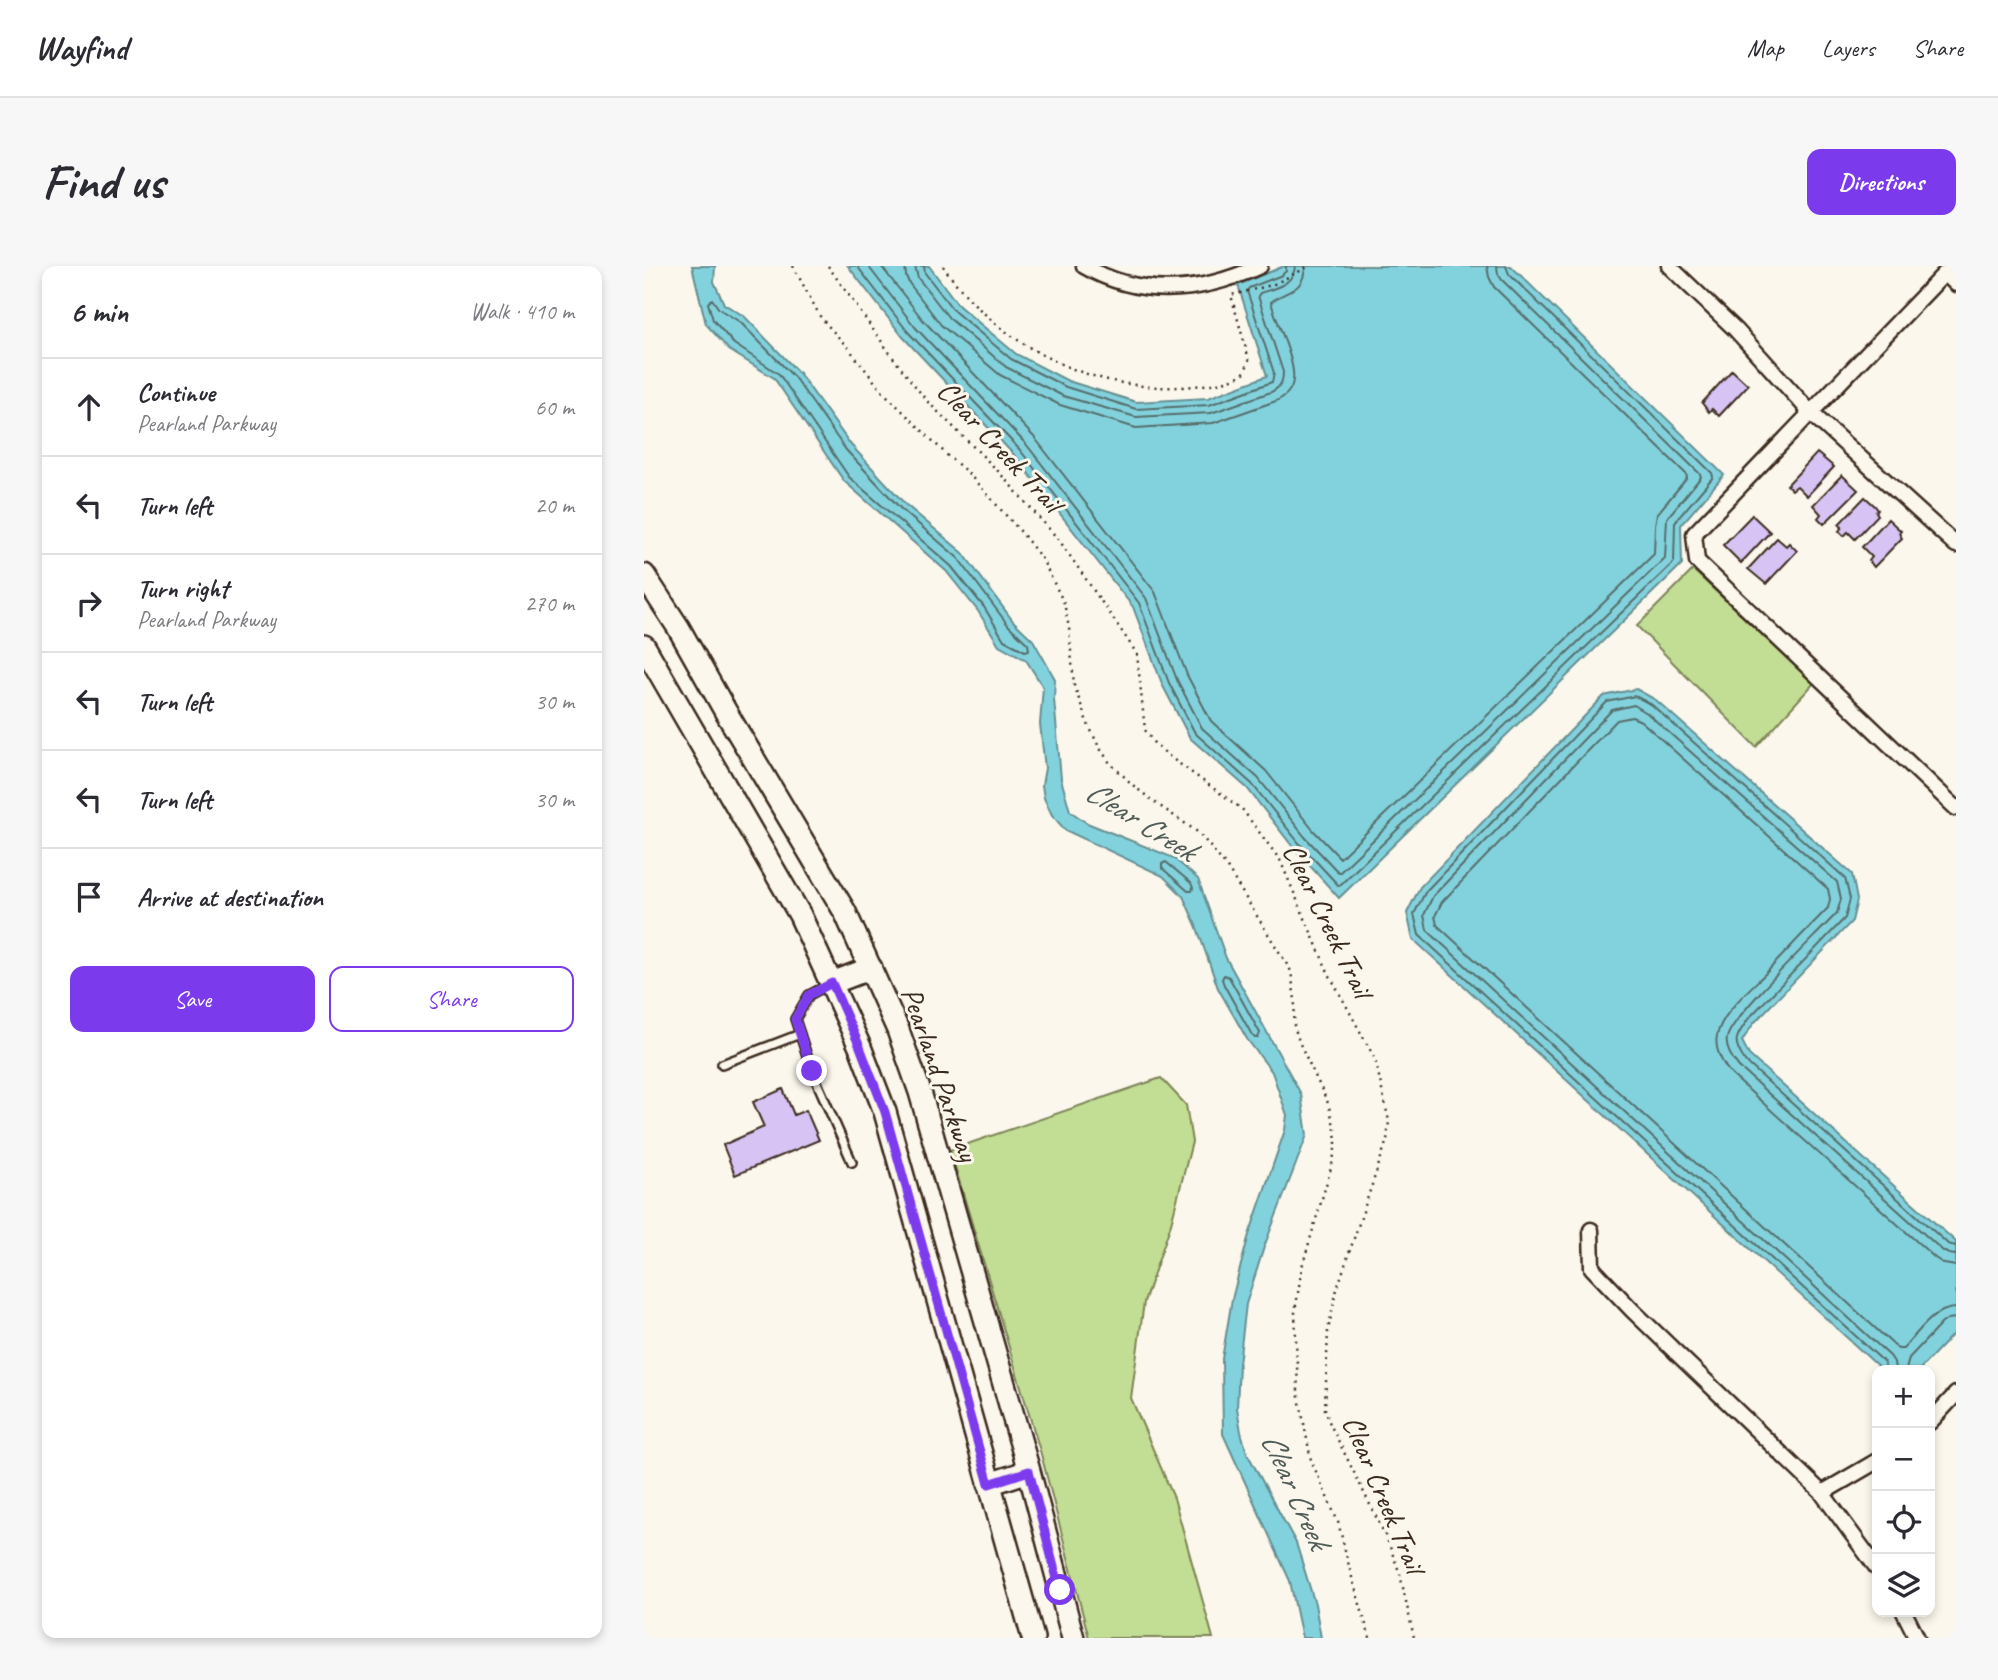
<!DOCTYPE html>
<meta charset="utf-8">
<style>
:root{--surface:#fff;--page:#f7f7f7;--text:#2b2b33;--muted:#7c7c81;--line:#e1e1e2;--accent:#7c3aed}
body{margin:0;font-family:Caveat,sans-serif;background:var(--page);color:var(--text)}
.controls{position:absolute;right:21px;bottom:21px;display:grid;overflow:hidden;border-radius:14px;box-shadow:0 4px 10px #0003}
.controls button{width:63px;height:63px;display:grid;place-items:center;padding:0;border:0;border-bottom:2px solid var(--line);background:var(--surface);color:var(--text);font:35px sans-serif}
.stop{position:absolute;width:21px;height:21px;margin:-16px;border:5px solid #7c3aed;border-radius:50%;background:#fff}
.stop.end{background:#7c3aed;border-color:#fff;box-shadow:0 2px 7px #0008}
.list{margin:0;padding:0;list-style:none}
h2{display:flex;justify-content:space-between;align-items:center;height:91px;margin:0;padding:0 28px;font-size:30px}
h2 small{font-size:23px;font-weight:400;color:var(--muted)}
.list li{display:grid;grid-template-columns:46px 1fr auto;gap:21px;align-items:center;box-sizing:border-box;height:98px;padding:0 28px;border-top:2px solid var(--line)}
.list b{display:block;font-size:26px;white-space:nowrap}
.list p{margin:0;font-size:23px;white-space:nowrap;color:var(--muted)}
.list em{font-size:23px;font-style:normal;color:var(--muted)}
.actions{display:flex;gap:14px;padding:21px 28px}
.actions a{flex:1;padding:16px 0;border:2px solid var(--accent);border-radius:14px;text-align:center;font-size:24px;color:var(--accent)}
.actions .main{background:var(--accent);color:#fff}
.icon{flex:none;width:38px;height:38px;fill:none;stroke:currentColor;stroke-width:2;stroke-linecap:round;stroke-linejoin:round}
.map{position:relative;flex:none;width:1312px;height:1372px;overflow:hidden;border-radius:14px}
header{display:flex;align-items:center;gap:42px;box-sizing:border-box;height:98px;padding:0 35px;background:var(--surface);border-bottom:2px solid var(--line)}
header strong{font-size:33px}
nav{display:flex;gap:38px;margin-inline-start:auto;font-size:24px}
.intro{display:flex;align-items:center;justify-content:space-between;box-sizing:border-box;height:168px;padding:0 42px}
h1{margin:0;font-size:49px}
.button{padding:18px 32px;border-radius:14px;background:var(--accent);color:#fff;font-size:24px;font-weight:700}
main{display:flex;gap:42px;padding:0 42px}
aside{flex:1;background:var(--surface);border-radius:14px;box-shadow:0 4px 10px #0003}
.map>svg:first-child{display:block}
</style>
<header>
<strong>Wayfind</strong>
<nav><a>Map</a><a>Layers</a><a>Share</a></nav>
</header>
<div class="intro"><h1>Find us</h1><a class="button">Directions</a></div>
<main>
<aside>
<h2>6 min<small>Walk · 410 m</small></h2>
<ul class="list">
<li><svg class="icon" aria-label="ahead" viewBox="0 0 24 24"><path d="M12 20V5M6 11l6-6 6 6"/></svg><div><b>Continue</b><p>Pearland Parkway</p></div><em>60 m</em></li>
<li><svg class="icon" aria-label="left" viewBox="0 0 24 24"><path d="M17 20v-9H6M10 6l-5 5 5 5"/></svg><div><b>Turn left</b></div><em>20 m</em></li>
<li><svg class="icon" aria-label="right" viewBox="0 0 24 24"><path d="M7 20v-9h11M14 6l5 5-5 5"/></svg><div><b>Turn right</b><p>Pearland Parkway</p></div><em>270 m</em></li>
<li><svg class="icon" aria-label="left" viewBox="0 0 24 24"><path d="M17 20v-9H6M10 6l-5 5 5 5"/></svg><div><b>Turn left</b></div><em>30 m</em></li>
<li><svg class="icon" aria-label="left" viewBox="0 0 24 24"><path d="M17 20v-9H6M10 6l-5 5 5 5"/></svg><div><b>Turn left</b></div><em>30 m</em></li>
<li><svg class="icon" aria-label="arrive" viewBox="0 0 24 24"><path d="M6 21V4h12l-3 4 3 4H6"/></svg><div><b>Arrive at destination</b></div></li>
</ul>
<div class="actions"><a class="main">Save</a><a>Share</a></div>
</aside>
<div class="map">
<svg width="1312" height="1372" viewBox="0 0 1312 1372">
<rect width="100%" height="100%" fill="#fbf7ec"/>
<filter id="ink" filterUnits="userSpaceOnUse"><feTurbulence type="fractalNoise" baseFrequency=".0143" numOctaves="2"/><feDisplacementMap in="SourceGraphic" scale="14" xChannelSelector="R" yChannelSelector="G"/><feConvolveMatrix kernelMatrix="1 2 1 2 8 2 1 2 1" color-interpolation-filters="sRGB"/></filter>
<g filter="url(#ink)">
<!-- green -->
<path fill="#c2dd94" stroke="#7e8459" stroke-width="2" d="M1049,304L1170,417L1112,481L993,360Z
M517,812L542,839L548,876L526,961L500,1036L487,1132L530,1232L569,1372H445L397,1188L306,884Z"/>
<!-- water -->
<path fill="#82d2de" stroke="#668f91" stroke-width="2" d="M48,0H71L70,16L80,38L100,50L155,107L207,179L261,238L319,287L369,355L389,374L411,413L410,433L417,513L426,545L443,557L530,592L554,613L582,692L657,828L663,869L620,981L602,1038L595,1098L593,1142L597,1166L603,1187L652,1277L671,1338L677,1372H658L646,1315L579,1168L578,1093L588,1033L604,972L641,864L643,849L628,806L603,773L574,722L552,659L539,630L519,610L421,564L408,549L400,532L398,519L401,502L396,458L399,421L382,394L355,379L334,345L302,305L200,215L130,112L85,84L62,58Z
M204,0H285L315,40L372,88L424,115L492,136L564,132L623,110L594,19L640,0H867L1080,209L1037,259L1038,298L695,632L649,581L603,522L546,472L519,420L489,341L370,189L259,71Z
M992,423L1012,434L1208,608L1213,634L1208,655L1110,757L1098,775L1105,789L1312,976V1065L1276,1103L1246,1104L1237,1103L769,673L763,647L776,621L960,430Z"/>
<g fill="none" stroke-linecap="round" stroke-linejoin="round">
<!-- shore -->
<path stroke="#576d6b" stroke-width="2" d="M213,0L264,66L376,184L495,337L525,417L551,467L608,518L655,577L695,620L1030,296L1031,256L1069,211L1068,207L865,8L862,0
M224,0L271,61L382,178L502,332L533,414L558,462L614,512L661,571L695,607L1021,292L1023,252L1057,211L1056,208L858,14L854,8L853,0
M237,0L279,54L390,171L511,326L543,409L567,455L622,505L669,564L696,592L1010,288L1011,259L1013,248L1043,212L1042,208L850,21L845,11L843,0
M261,0L262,10L265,17L297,59L356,109L416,139L492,162L569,157L632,135C641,131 648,124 649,114C652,96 632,55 627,36C643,23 660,27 661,0
M271,0L274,12L305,52L362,101L419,130L492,151L567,147L627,126C636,122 639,116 639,106L614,30L616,27C631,22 650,19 651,0
M280,0L281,7L310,45L367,93L422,121L492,143L565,139L628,116L630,107L603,25L605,22L638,9L642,5V0
M68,33L75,43L96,56L150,111L202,184L257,243L314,292L364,359L384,378L385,384L381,385L360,374L340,341L307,300L205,211L135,108L90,78L69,54L64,37Z
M522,596L547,617L549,622L548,625H544L518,602V598Z
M580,709L585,711L616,767L614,772H611L608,769L580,719L578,713Z
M1312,1000L1300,998L1291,992L1088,809C1079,799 1070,783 1073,770C1077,747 1107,722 1123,706C1143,684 1163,663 1184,642L1186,633L1184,623L997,455L988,451L973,454L798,636L791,650L793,659L1254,1083H1259C1273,1068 1289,1042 1312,1042
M1242,1104L1240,1096L775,669L770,648L782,625L963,436L991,430L1008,439L1201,612L1206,633L1201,652L1105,752C1092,771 1087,774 1101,795L1304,978L1312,980
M1251,1104L1250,1096L1246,1090L783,664L780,649L789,630L968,444L990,439L1003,447L1193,616L1197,633L1193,647C1173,669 1087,750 1083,772C1081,782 1089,794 1095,801L1299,985L1305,988L1312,989
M1262,1104L1265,1092L1298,1057L1304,1053L1312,1052"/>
</g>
<!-- building -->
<path fill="#d7c3f4" stroke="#3b2a1e" stroke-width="2" d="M1088,104L1104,119L1075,150L1068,143L1065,146L1058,137Z
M1173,187L1190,201L1163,230L1153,220L1148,224L1143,219Z
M1198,209L1214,224L1180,258L1174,252L1177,248L1169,239Z
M1221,231L1231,240L1234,244L1232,246L1234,249L1211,273L1204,266L1200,270L1195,265L1198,261L1195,258Z
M1108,249L1126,266L1097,297L1079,279Z
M1244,253L1257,265L1255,267L1258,272L1230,301L1225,295L1228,291L1218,281Z
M1133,272L1142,280L1145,277L1153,285L1122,318L1104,303Z
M139,823L150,849L162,844L175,874L91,909L79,879L120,861L109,836Z"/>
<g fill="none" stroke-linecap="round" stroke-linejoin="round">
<!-- lane casing -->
<g stroke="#3b2a1e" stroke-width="12">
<path id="lane" d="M184,719L165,729L151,753L168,805L208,896
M78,798L156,768"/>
</g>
<!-- street casing -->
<g stroke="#3b2a1e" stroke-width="19">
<path id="street" d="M440,0C497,33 558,27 616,0
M1025,0L1092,64L1167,147L1312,279
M1312,18L1301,7L1050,268L1053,295L1312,542
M947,964L948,1002L988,1044L1178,1227L1233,1302
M1286,1156L1312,1128
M1178,1227L1233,1195
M1260,1346L1273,1372"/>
</g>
<!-- secondary casing -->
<g stroke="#3b2a1e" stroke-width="26">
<path id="secondary" d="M0,309L34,361L83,448L201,646L254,764L276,826L385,1205L429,1372
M0,380L156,649L216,781L241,846L389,1372
M188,717L227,702
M345,1218L385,1205"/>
</g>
<!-- path -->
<path stroke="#3b2a1e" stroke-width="2.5" stroke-dasharray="2 5" stroke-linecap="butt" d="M149,0L177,52L206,84L238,125L303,189L324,207L377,266L398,293L420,337L425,362L430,419L443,456L455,481L466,497L491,521L513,538L555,567L582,600L647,705L651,734L650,760L656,778L684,837L691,863L692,877L689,895L658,1001L651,1046L654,1126L667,1194L694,1256L707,1308L726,1372
M184,0L250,93L282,134L353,204L415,274L479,367L493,388L501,464L509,476L526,491L598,543L636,594L684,706L731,793L745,855L743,874L693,1023L684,1064L681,1143L686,1158L743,1273L756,1308L770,1372
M299,0C354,80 451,130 550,120C567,118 587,117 601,106L605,94L587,29L628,19L666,0"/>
<!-- lane -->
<use href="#lane" stroke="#fbf7ec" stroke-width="7"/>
<!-- street -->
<use href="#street" stroke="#fbf7ec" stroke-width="14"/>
<!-- secondary -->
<use href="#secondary" stroke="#fbf7ec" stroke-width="21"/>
</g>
</g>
<g fill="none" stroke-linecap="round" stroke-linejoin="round" filter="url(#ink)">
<!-- route -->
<path stroke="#7c3aed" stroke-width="9" d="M168,805L151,753L165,729L188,717L216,781L241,846L345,1218L385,1205L416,1324"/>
</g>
<g text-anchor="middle" stroke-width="6" stroke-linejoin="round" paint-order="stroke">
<!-- street labels -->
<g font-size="30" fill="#3b2a1e" stroke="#fbf7ec">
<text transform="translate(356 180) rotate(47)" y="10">Clear Creek Trail</text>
<text transform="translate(684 654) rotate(64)" y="10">Clear Creek Trail</text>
<text transform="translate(296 808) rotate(71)" y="10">Pearland Parkway</text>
<text transform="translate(740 1228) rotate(67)" y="10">Clear Creek Trail</text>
</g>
<!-- water labels -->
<g font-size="32" font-style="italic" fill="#505c58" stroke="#fbf7ec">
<text transform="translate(497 554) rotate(32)" y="11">Clear Creek</text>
<text transform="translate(652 1224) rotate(66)" y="11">Clear Creek</text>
</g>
</g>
</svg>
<div class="controls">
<button>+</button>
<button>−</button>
<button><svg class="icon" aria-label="locate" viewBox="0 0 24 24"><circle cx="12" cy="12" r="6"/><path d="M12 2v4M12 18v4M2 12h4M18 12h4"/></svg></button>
<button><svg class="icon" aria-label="layers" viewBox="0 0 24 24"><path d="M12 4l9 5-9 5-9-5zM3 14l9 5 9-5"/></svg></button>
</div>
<div class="stop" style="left:416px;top:1324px"></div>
<div class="stop end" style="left:168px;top:805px"></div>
</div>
</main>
